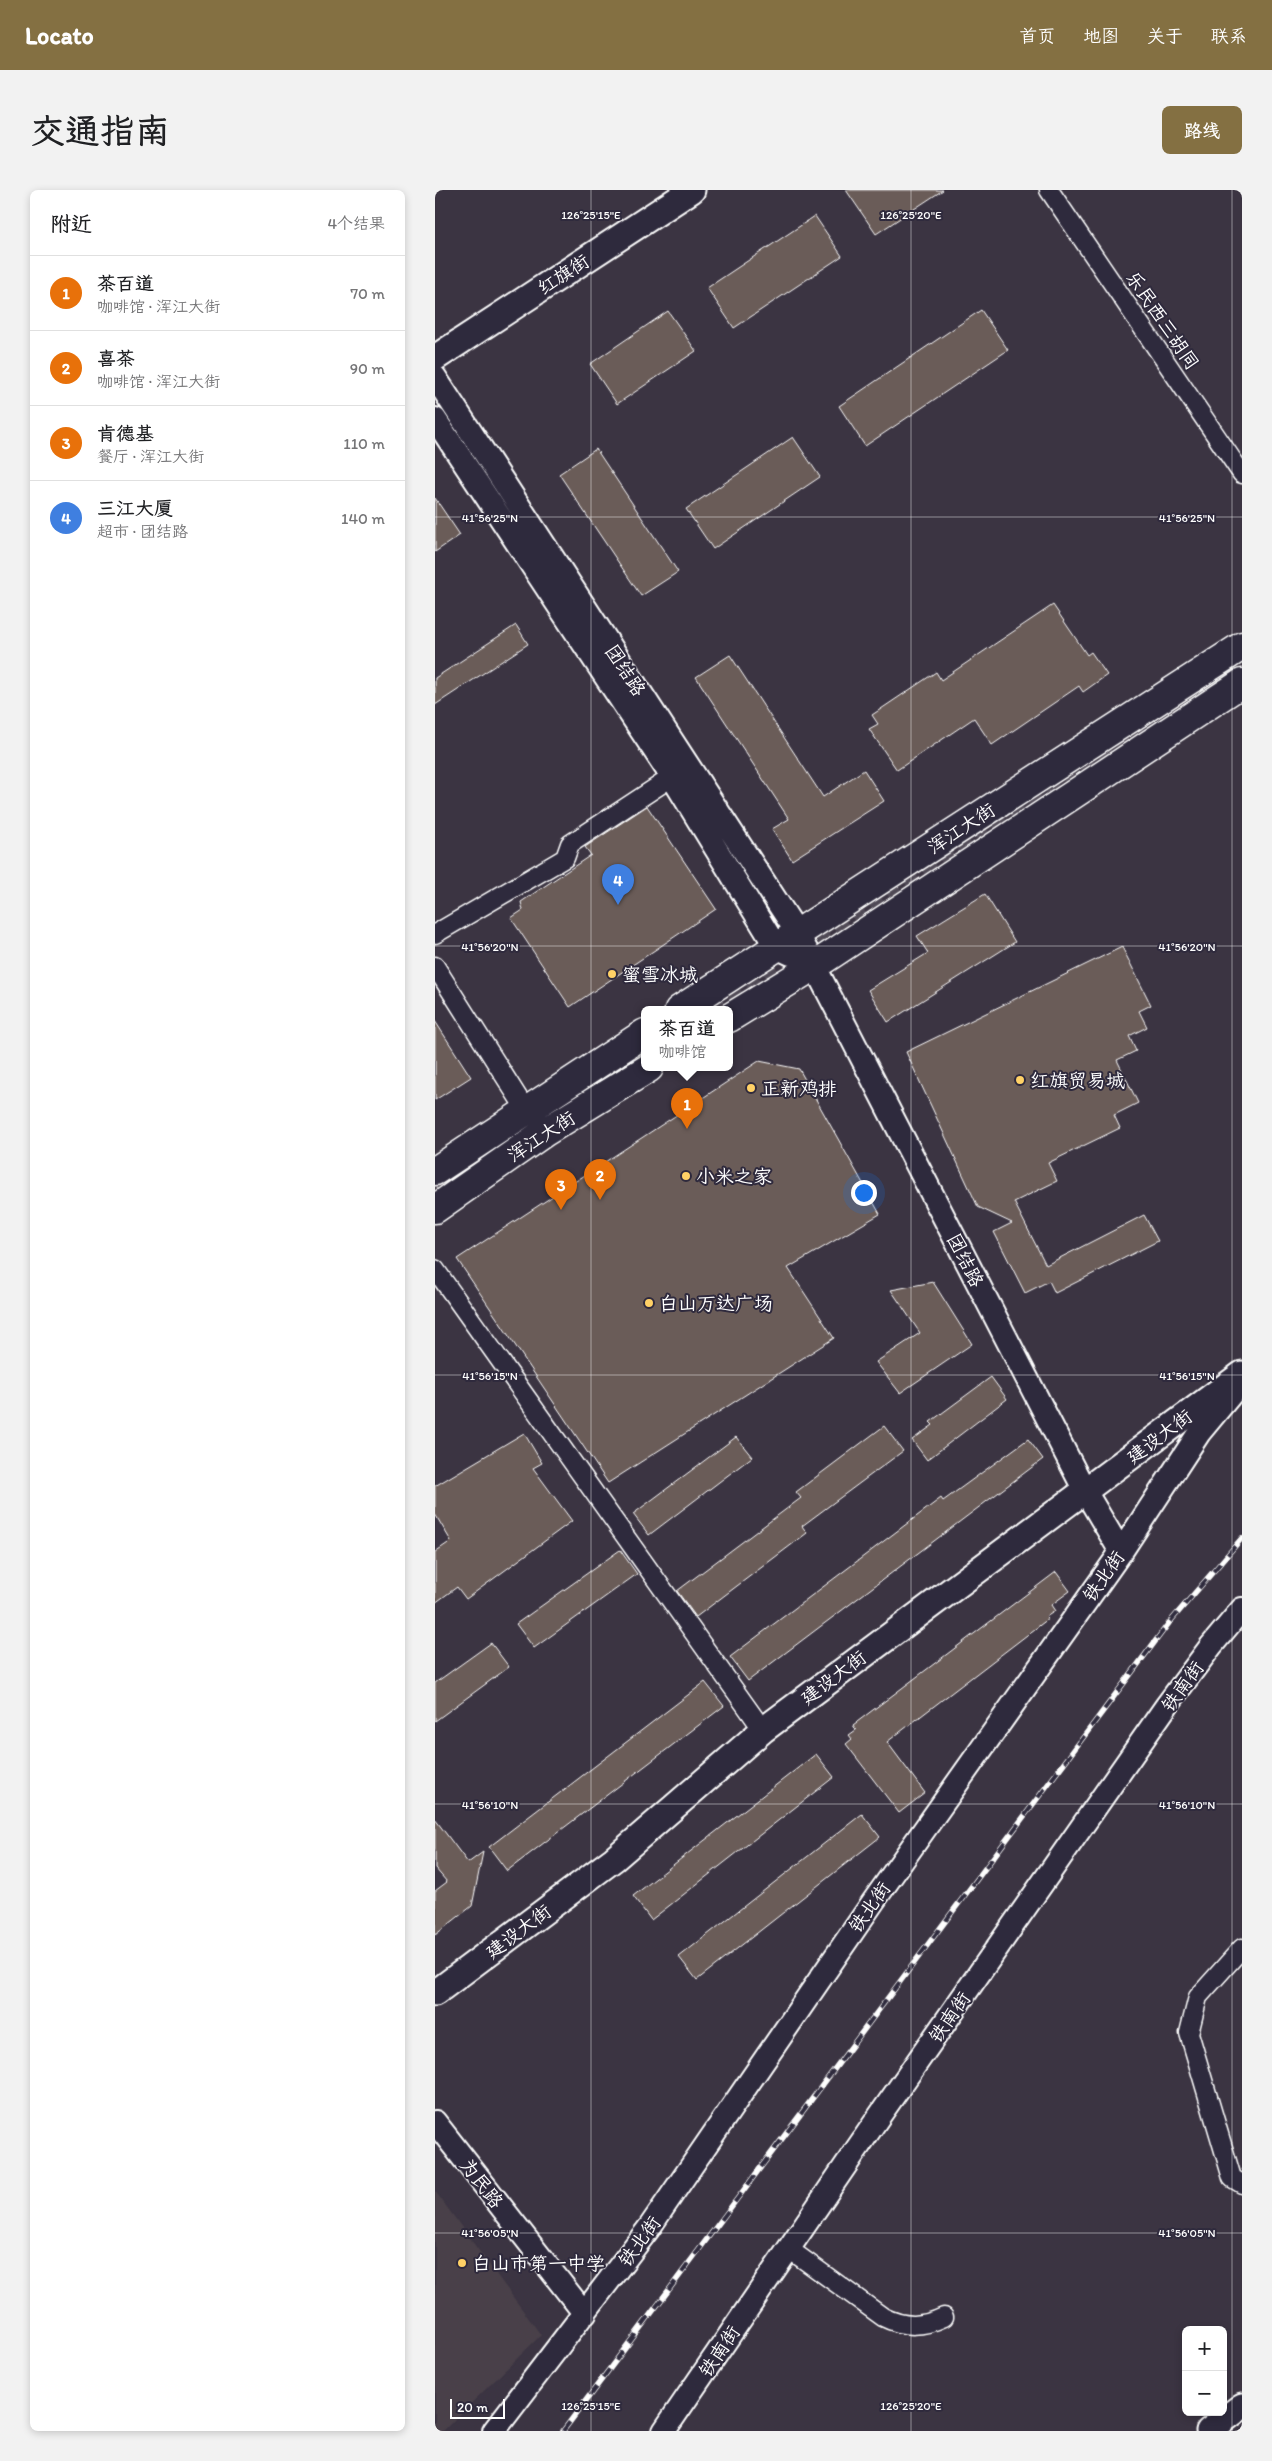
<!DOCTYPE html>
<html lang="zh">
<meta charset="utf-8">
<style>
:root{--surface:#fff;--page:#f2f2f2;--text:#202124;--muted:#757577;--line:#e0e0e0;--accent:#847042}
body{margin:0;font-family:Itim,"LXGW WenKai TC",sans-serif;background:var(--page);color:var(--text)}
.controls{position:absolute;right:15px;bottom:15px;display:grid;overflow:hidden;border-radius:8px;box-shadow:0 2px 8px #0003}
.controls button{width:45px;height:45px;display:grid;place-items:center;padding:0;border:0;border-bottom:1px solid var(--line);background:var(--surface);color:var(--text);font:25px sans-serif}
.scale{position:absolute;left:15px;bottom:12px;width:55px;box-sizing:border-box;padding-left:5px;border:2px solid #fff;border-top:0;font-size:14px;line-height:18px;white-space:nowrap;color:#fff;-webkit-text-stroke:4px #2f2a3d;paint-order:stroke}
.you{position:absolute;left:428px;top:1002px;width:18px;height:18px;margin:-12px;border:4px solid #fff;border-radius:50%;background:#1a73e8;box-shadow:0 0 0 8px #1a73e833}
.badge{display:grid;place-items:center;width:32px;height:32px;border-radius:50%;background:var(--accent);color:#fff;font-size:16px;font-weight:700}
.pin{position:absolute;translate:-50% -41px;filter:drop-shadow(0 1px 2px #0008)}
.pin::after{content:'';position:absolute;top:26px;width:18px;height:15px;background:inherit;clip-path:polygon(0 0,100% 0,50% 100%)}
.popup{position:absolute;left:206px;top:816px;width:92px;height:65px;box-sizing:border-box;display:grid;place-content:center;border-radius:8px;background:var(--surface);filter:drop-shadow(0 1px 4px #0005);font-size:16px;white-space:nowrap;color:var(--muted)}
.popup b{font-size:19px;color:var(--text)}
.popup::after{content:'';position:absolute;left:50%;top:100%;margin-left:-10px;border:10px solid transparent;border-top-color:var(--surface)}
.list{margin:0;padding:0;list-style:none}
h2{display:flex;justify-content:space-between;align-items:center;height:65px;margin:0;padding:0 20px;font-size:21px}
h2 small{font-size:16px;font-weight:400;color:var(--muted)}
.list li{display:grid;grid-template-columns:32px 1fr auto;gap:15px;align-items:center;box-sizing:border-box;height:75px;padding:0 20px;border-top:1px solid var(--line)}
.list b{display:block;font-size:19px;white-space:nowrap}
.list p{margin:0;font-size:16px;white-space:nowrap;color:var(--muted)}
.list em{font-size:16px;font-style:normal;color:var(--muted)}
.map{position:relative;flex:none;width:807px;height:2241px;overflow:hidden;border-radius:8px}
header{display:flex;align-items:center;gap:30px;box-sizing:border-box;height:70px;padding:0 25px;background:var(--accent);color:#fff}
header strong{font-size:24px}
nav{display:flex;gap:28px;margin-inline-start:auto;font-size:18px}
.intro{display:flex;align-items:center;justify-content:space-between;box-sizing:border-box;height:120px;padding:0 30px}
h1{margin:0;font-size:35px}
.button{padding:12px 22px;border-radius:8px;background:var(--accent);color:#fff;font-size:18px;font-weight:700}
main{display:flex;gap:30px;padding:0 30px}
aside{flex:1;background:var(--surface);border-radius:8px;box-shadow:0 2px 8px #0003}
.map>svg:first-child{display:block}
</style>
<header>
<strong>Locato</strong>
<nav><a>首页</a><a>地图</a><a>关于</a><a>联系</a></nav>
</header>
<div class="intro"><h1>交通指南</h1><a class="button">路线</a></div>
<main>
<aside>
<h2>附近<small>4个结果</small></h2>
<ul class="list">
<li><span class="badge" style="background:#e8710a">1</span><div><b>茶百道</b><p>咖啡馆 · 浑江大街</p></div><em>70 m</em></li>
<li><span class="badge" style="background:#e8710a">2</span><div><b>喜茶</b><p>咖啡馆 · 浑江大街</p></div><em>90 m</em></li>
<li><span class="badge" style="background:#e8710a">3</span><div><b>肯德基</b><p>餐厅 · 浑江大街</p></div><em>110 m</em></li>
<li><span class="badge" style="background:#3f7fe0">4</span><div><b>三江大厦</b><p>超市 · 团结路</p></div><em>140 m</em></li>
</ul>
</aside>
<div class="map">
<svg width="807" height="2241" viewBox="0 0 807 2241">
<rect width="100%" height="100%" fill="#3b3442"/>
<filter id="ink" filterUnits="userSpaceOnUse"><feTurbulence type="fractalNoise" baseFrequency=".02" numOctaves="2"/><feDisplacementMap in="SourceGraphic" scale="10" xChannelSelector="R" yChannelSelector="G"/><feConvolveMatrix kernelMatrix="1 2 1 2 8 2 1 2 1" color-interpolation-filters="sRGB"/></filter>
<g filter="url(#ink)">
<!-- built -->
<path fill="#494049" d="M0,2001L106,2145L8,2241H0Z"/>
<!-- building -->
<path fill="#6a5b58" stroke="#fff" d="M411,0H508L441,44Z
M380,26L407,66L299,138L272,98Z
M546,120L573,160L430,256L404,216Z
M233,121L261,161L182,214L155,174Z
M358,247L385,287L278,359L251,319Z
M161,259L243,382L206,406L124,284Z
M0,308L25,345L0,362Z
M618,415L652,465L656,462L672,485L648,502L644,496L557,555L539,528L462,580L434,539L443,534L437,525L501,482L506,490Z
M81,435L93,454L0,515V488Z
M295,465L388,607L429,580L449,611L357,670L337,639L354,629L261,487Z
M212,616L281,719L135,817L76,728L88,720L86,712L156,665L150,657Z
M550,704L580,752L453,832L433,800L493,763L482,746Z
M687,757L716,815L704,821L712,837L694,846L701,861L682,870L703,913L679,925L685,938L613,973L622,991L579,1012L611,1075L709,1025L723,1051L620,1103L614,1091L590,1103L559,1042L577,1033L543,1017L471,862Z
M0,831L36,887L0,910Z
M324,871L364,879L445,1024L353,1078L399,1148L173,1293L22,1069Z
M498,1092L537,1154L465,1203L441,1172L485,1143L456,1100Z
M556,1187L572,1209L492,1270L477,1250L498,1235L495,1232Z
M449,1236L468,1261L367,1336L372,1343L261,1427L242,1401L366,1308L361,1302Z
M89,1243L107,1273L98,1278L137,1331L31,1409L22,1397L0,1413V1362L16,1351L0,1324V1296Z
M301,1247L317,1267L214,1345L198,1324Z
M593,1249L608,1269L313,1491L295,1467L506,1308L508,1311Z
M185,1360L202,1384L99,1458L81,1434Z
M621,1382L635,1401L616,1415L620,1421L611,1427L613,1429L452,1552L490,1603L464,1623L411,1554L417,1549L414,1545L421,1540L418,1535Z
M56,1453L74,1477L0,1531V1493Z
M270,1492L289,1516L72,1681L54,1657Z
M381,1564L399,1587L216,1730L198,1706Z
M427,1624L445,1647L262,1790L244,1767Z
M0,1629L33,1673L48,1662L37,1716L0,1745V1701L12,1692L0,1678Z"/>
<g fill="none" stroke-linecap="round" stroke-linejoin="round">
<!-- pedestrian-tunnel -->
<path stroke="#4f4855" stroke-width="14" stroke-dasharray="14 7" stroke-linecap="butt" d="M289,651L354,750
M277,820L707,537
M183,881L210,864
M0,1000L58,962"/>
<!-- minor casing -->
<g stroke="#fff" stroke-width="21">
<path id="minor" d="M614,0L807,284
M0,744L130,668L135,654L237,587
M0,776L91,920
M0,1079L328,1540
M807,1758L763,1807L754,1843L797,1988L807,1994
M354,2059L448,2127C470,2138 488,2137 509,2127"/>
</g>
<!-- tertiary casing -->
<g stroke="#fff" stroke-width="26">
<path id="tertiary" d="M0,187L363,744L650,1301L686,1362
M0,229L237,587L341,757L356,764
M0,1932L150,2124
M59,2241L214,2038L438,1712L686,1362L764,1243L807,1191
M229,2241L443,1928L732,1515L776,1456L807,1419"/>
</g>
<!-- secondary casing -->
<g stroke="#fff" stroke-width="29">
<path id="secondary" d="M0,168L257,0
M0,1803L179,1669L328,1540L807,1184
M774,2241L807,2216"/>
</g>
<!-- primary casing -->
<g stroke="#fff" stroke-width="31">
<path id="primary" d="M244,820L807,456
M294,828L379,776L807,493
M0,981L210,843
M0,1019L110,942L214,878"/>
</g>
<!-- minor -->
<use href="#minor" stroke="#2f2a3d" stroke-width="18"/>
<!-- tertiary -->
<use href="#tertiary" stroke="#2f2a3d" stroke-width="22"/>
<!-- secondary -->
<use href="#secondary" stroke="#2f2a3d" stroke-width="25"/>
<!-- primary -->
<use href="#primary" stroke="#2f2a3d" stroke-width="28"/>
<!-- rail casing -->
<g stroke="#fff" stroke-width="5.5">
<path id="rail" d="M128,2241L734,1433L807,1348"/>
</g>
<!-- rail -->
<use href="#rail" stroke="#2f2a3d" stroke-width="4" stroke-dasharray="11" stroke-linecap="butt"/>
</g>
</g>
<!-- ticks -->
<path fill="none" stroke="#fff" stroke-width="1" stroke-opacity="0.45" d="M156,0V2241M476,0V2241M797,0V2241M0,327H807M0,756H807M0,1185H807M0,1614H807M0,2043H807"/>
<!-- markers -->
<g fill="#ffd166" stroke="#2f2a3d" stroke-width="2">
<circle cx="177" cy="784" r="5"/>
<circle cx="585" cy="890" r="5"/>
<circle cx="316" cy="898" r="5"/>
<circle cx="251" cy="986" r="5"/>
<circle cx="214" cy="1113" r="5"/>
<circle cx="27" cy="2073" r="5"/>
</g>
<g text-anchor="middle" stroke-width="4" stroke-linejoin="round" paint-order="stroke">
<!-- street labels -->
<g font-size="19" fill="#fff" stroke="#2f2a3d">
<text transform="translate(128 84) rotate(-33)" y="7">红旗街</text>
<text transform="translate(728 130) rotate(56)" y="7">乐民西三胡同</text>
<text transform="translate(191 480) rotate(57)" y="7">团结路</text>
<text transform="translate(526 638) rotate(-33)" y="7">浑江大街</text>
<text transform="translate(106 946) rotate(-33)" y="7">浑江大街</text>
<text transform="translate(531 1070) rotate(63)" y="7">团结路</text>
<text transform="translate(724 1246) rotate(-37)" y="7">建设大街</text>
<text transform="translate(668 1386) rotate(-55)" y="7">铁北街</text>
<text transform="translate(398 1487) rotate(-37)" y="7">建设大街</text>
<text transform="translate(747 1496) rotate(-54)" y="7">铁南街</text>
<text transform="translate(434 1717) rotate(-55)" y="7">铁北街</text>
<text transform="translate(83 1741) rotate(-37)" y="7">建设大街</text>
<text transform="translate(514 1827) rotate(-55)" y="7">铁南街</text>
<text transform="translate(47 1993) rotate(52)" y="7">为民路</text>
<text transform="translate(204 2051) rotate(-54)" y="7">铁北街</text>
<text transform="translate(284 2161) rotate(-56)" y="7">铁南街</text>
</g>
<!-- poi labels -->
<g font-size="19" fill="#fff" stroke="#2f2a3d" text-anchor="start">
<text x="187" y="791">蜜雪冰城</text>
<text x="595" y="897">红旗贸易城</text>
<text x="326" y="905">正新鸡排</text>
<text x="261" y="993">小米之家</text>
<text x="224" y="1120">白山万达广场</text>
<text x="37" y="2080">白山市第一中学</text>
</g>
</g>
<g font-size="12" text-anchor="middle" fill="#fff" stroke="#2f2a3d" stroke-width="4" stroke-linejoin="round" paint-order="stroke">
<text x="156" y="29">126°25'15"E</text>
<text x="476" y="29">126°25'20"E</text>
<text x="55" y="332">41°56'25"N</text>
<text x="752" y="332">41°56'25"N</text>
<text x="55" y="761">41°56'20"N</text>
<text x="752" y="761">41°56'20"N</text>
<text x="55" y="1190">41°56'15"N</text>
<text x="752" y="1190">41°56'15"N</text>
<text x="55" y="1619">41°56'10"N</text>
<text x="752" y="1619">41°56'10"N</text>
<text x="55" y="2047">41°56'05"N</text>
<text x="752" y="2047">41°56'05"N</text>
<text x="156" y="2220">126°25'15"E</text>
<text x="476" y="2220">126°25'20"E</text>
</g>
</svg>
<div class="controls">
<button>+</button>
<button>−</button>
</div>
<div class="scale">20 m</div>
<div class="you"></div>
<div class="pin badge" style="left:252px;top:939px;background:#e8710a">1</div>
<div class="popup"><b>茶百道</b>咖啡馆</div>
<div class="pin badge" style="left:165px;top:1010px;background:#e8710a">2</div>
<div class="pin badge" style="left:126px;top:1020px;background:#e8710a">3</div>
<div class="pin badge" style="left:183px;top:715px;background:#3f7fe0">4</div>
</div>
</main>
